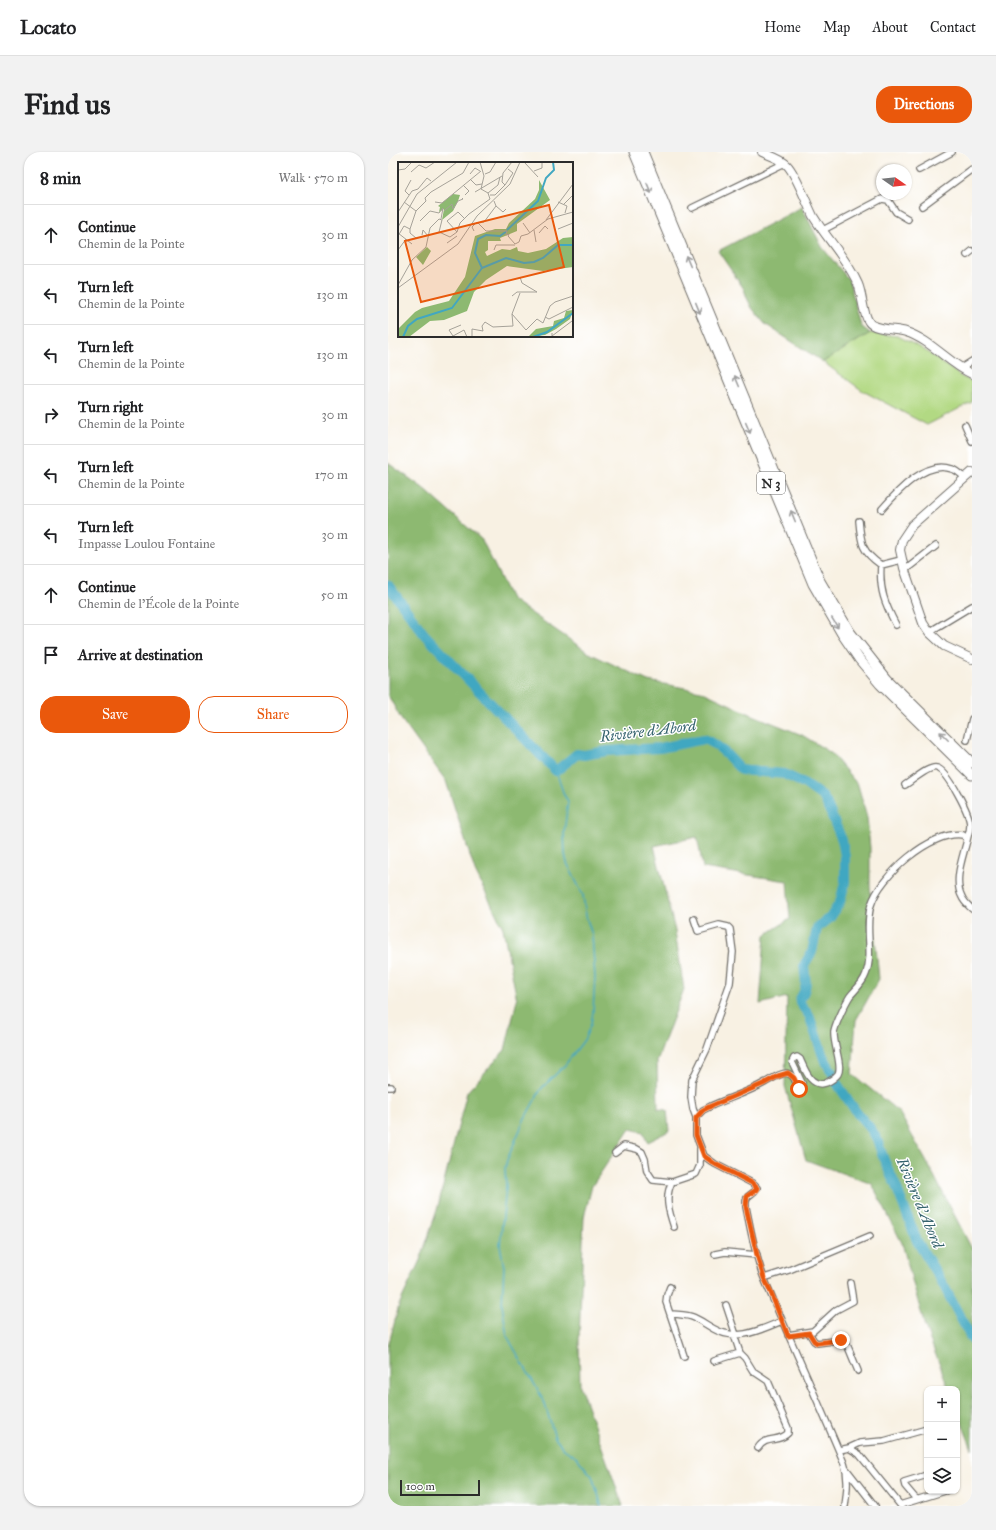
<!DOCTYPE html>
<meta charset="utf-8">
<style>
:root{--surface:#fff;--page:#f2f2f2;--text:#202124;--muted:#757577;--line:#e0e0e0;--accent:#ea580c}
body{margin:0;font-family:"IM FELL Great Primer",serif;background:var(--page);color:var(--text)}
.controls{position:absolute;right:12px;bottom:12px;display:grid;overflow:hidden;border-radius:8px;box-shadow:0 1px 3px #0004}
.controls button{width:36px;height:36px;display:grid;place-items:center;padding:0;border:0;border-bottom:1px solid var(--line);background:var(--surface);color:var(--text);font:20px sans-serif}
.compass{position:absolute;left:488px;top:12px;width:36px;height:36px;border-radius:50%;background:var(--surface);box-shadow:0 1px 3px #0004;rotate:104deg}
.scale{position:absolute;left:12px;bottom:10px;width:80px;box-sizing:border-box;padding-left:4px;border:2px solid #2b2b2b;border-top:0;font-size:11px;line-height:14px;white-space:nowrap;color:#2b2b2b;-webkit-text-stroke:3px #fff;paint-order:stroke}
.stop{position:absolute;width:12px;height:12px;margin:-9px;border:3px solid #ea580c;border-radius:50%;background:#fff}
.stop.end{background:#ea580c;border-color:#fff;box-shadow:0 1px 4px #0008}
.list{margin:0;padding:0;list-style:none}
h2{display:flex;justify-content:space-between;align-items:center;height:52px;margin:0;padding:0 16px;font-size:17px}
h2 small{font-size:13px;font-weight:400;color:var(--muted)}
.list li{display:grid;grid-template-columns:26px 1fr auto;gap:12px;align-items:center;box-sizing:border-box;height:60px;padding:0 16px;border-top:1px solid var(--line)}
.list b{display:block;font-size:15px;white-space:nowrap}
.list p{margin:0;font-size:13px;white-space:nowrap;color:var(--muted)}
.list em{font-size:13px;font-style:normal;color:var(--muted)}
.actions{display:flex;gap:8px;padding:12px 16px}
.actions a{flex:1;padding:9px 0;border:1px solid var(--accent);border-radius:16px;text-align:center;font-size:14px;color:var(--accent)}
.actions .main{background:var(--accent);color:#fff}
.icon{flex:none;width:22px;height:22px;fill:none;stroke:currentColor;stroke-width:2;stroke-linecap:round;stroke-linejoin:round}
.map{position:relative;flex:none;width:584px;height:1354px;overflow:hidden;border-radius:16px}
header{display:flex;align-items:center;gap:24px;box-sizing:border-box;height:56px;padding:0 20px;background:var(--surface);border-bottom:1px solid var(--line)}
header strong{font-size:19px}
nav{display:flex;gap:22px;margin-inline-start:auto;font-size:14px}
.intro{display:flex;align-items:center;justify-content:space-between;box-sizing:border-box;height:96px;padding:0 24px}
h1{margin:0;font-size:28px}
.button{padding:10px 18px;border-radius:16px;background:var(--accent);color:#fff;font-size:14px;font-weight:700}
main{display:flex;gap:24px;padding:0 24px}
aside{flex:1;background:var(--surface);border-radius:16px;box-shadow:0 1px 3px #0004}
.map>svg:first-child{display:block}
</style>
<header>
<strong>Locato</strong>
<nav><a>Home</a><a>Map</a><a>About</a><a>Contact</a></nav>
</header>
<div class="intro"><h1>Find us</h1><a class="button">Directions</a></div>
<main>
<aside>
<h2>8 min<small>Walk · 570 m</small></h2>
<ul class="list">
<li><svg class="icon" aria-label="ahead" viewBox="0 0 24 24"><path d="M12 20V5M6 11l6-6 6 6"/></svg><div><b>Continue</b><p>Chemin de la Pointe</p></div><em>30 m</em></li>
<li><svg class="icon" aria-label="left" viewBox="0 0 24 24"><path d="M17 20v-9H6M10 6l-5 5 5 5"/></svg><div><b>Turn left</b><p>Chemin de la Pointe</p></div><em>130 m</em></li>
<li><svg class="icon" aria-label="left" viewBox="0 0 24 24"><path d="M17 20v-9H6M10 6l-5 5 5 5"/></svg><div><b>Turn left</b><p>Chemin de la Pointe</p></div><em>130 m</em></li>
<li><svg class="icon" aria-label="right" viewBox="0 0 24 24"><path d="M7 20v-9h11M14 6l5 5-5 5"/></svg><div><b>Turn right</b><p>Chemin de la Pointe</p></div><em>30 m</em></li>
<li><svg class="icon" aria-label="left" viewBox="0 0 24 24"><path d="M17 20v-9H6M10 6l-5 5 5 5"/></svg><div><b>Turn left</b><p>Chemin de la Pointe</p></div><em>170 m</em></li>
<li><svg class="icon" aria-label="left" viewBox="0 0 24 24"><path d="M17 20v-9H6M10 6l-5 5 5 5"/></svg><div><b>Turn left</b><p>Impasse Loulou Fontaine</p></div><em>30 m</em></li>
<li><svg class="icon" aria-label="ahead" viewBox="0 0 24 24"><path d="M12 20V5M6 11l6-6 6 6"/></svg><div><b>Continue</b><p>Chemin de l'École de la Pointe</p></div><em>50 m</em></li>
<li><svg class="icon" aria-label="arrive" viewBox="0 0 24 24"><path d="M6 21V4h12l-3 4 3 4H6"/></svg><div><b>Arrive at destination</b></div></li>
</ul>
<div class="actions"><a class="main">Save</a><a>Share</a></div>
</aside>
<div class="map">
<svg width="584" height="1354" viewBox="0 0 584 1354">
<rect width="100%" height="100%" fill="#fff"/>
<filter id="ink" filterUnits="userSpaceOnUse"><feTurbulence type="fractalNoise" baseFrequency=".025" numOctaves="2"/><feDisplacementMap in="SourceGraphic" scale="8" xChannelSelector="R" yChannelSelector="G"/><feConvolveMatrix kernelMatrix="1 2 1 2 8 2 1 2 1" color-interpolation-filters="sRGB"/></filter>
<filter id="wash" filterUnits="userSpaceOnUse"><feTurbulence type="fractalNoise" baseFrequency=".012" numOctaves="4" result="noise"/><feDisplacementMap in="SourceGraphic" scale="16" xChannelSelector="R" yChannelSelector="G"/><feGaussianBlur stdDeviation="0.9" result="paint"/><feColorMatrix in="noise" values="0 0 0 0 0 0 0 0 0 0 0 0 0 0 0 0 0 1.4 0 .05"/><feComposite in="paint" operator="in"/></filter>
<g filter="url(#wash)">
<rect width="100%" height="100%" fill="#f8f1e3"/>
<!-- green -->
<path fill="#b2d983" stroke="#6e8257" d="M482,181L510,184L535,197L574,225L584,229V250L539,273L475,239L435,210Z"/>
<!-- forest -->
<path fill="#8db971" stroke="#5c724e" d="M414,55L434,95L461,128L473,174L482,181L435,210L377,172L364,156L359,146L356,137L330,99Z
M0,311L35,336L94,388L123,447L201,501L260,529L313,539L360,561L414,583L443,601L470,633L479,665L482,696V734L491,827L468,868L464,922L511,960L542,1016L584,1097V1297L569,1258V1237H561L537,1175L514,1091L484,1032L418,1008L397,934L399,845L372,852L377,783L402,767L399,729L315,716L309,685L266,694L287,779L296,837L269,909L270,957L279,958L281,979L259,990L255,980L242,977L204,1034L196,1065L191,1188L192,1234L235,1354H0V1195L11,1153L33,1106L49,1058L79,940L117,898L129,848L115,776L87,719L58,629L13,567L0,543Z"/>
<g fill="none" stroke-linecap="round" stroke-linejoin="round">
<!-- stream -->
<path stroke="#41a7c1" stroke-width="1.5" d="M168,619L176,643L180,649L176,681L177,702L179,711L195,743L198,764L204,783L207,825L205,860L203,872L196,888L177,913L153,937L137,966L119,1008L117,1016L118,1035L112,1093L116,1115L114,1153L119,1184L156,1249L167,1286L176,1297L189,1306L204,1324L211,1345L213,1354"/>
<!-- river -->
<path stroke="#41a7c1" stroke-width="10" d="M0,433L36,482L168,619L189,602L196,603L219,599L272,596L316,587C331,592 342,606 353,618L396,622L417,632L435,645L438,650L454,688L457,704V730L452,750L442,766L429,776L424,800L416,813C417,828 421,833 412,847V851L421,863L435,904L445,922
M448,930L469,961L483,977L489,987L496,1008L508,1034L529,1089L556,1134L584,1188"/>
</g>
</g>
<g filter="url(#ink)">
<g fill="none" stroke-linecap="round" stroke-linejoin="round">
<!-- minor casing -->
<g stroke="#73706b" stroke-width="8">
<path id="minor" d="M531,18L564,0
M534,54L584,17
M304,56L397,11
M435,78L494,47L500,48L508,60L520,67
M579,103L584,99
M573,216L584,209
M577,273L584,289
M494,357C509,340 538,307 564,317C569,318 573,322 577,326
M471,369C473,392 474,400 493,413C491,438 497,452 508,473
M493,413L513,408
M517,418L548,394
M541,480L584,454
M579,588L584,567
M517,633C524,629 542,613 549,616C560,619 582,662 582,673C582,679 580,683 579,688C575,705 565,729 574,745C576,750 580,753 584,757
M306,767L310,779L331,773L340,775L342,777L345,800L342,831L319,897L304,928L303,945L305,957L308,965
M0,935H3
M227,1001L236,994L249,997L254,1000L257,1007L259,1019L265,1028L284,1030
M286,1075C281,1060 276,1045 284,1030L308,1022L312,1013V997
M327,1102L337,1100L369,1103
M376,1126L401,1118L482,1084
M282,1135L279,1143L278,1150L296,1204
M338,1153L348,1183
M283,1162C307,1163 307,1166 326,1177C349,1190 372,1178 394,1169
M421,1181L426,1189L429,1191L453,1188L458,1190L470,1219
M400,1183L425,1179L448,1158L465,1149L462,1131
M352,1201L357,1206L365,1219L380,1229L400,1276V1281C391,1291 378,1283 370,1296
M326,1209L352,1201L346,1183
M461,1296L472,1291L496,1289L539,1277
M451,1298L461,1296L471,1302L513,1354
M459,1318L487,1354
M528,1347L517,1334L516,1330L539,1323
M512,1353L557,1339
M457,1354C459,1339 461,1326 456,1311C430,1249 402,1188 376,1126C367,1104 363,1079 358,1055C357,1040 363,1046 369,1036L364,1031L327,1012L316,1004L308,983V965L315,958L323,954C341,946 361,940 378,930C384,927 395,919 401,922C407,924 408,930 409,935L414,938V931L404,910L406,906L409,905L412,907C417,918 423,936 438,931C442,929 447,926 450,922C455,914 445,892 446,880C448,871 457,852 462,844C468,837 475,831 478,822C486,801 476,775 483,753C492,724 543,678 575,683L579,687"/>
</g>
<!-- secondary casing -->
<g stroke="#73706b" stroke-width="10">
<path id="secondary" d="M374,0C382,4 392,6 399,13C408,22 418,50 425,64C439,87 459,107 470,132C475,144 474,160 481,170C486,178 509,177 518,180C543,188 560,211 584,222
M584,320L524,373L514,388L512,398L516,416L535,471L541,480L556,494L584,507"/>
</g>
<!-- trunk casing -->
<g stroke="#73706b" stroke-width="11">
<path id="trunk" d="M246,0L425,432L454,482L471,507L492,532L584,623
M255,0L432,429L462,480L499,527L584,611"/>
</g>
<!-- minor -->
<use href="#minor" stroke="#fff" stroke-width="5.5"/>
<!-- secondary -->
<use href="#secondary" stroke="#fff" stroke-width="8"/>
<!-- trunk -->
<use href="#trunk" stroke="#fff" stroke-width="9"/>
</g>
<!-- one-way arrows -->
<defs><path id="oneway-shaft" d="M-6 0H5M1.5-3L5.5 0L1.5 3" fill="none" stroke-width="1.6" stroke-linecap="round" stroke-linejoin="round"/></defs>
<g stroke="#a0a0a0">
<use href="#oneway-shaft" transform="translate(261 36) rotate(67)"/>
<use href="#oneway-shaft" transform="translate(300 109) rotate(-113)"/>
<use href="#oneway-shaft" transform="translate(310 156) rotate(68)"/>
<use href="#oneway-shaft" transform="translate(349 229) rotate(-113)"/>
<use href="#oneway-shaft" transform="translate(360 276) rotate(67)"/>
<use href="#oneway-shaft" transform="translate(405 364) rotate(-112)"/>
<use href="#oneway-shaft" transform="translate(447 471) rotate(58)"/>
<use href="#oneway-shaft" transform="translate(556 584) rotate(-135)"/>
</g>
</g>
<g fill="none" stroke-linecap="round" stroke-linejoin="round" filter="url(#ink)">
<!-- route -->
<path stroke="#ea580c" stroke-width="5" d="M411,937L406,926L400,921L390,924L375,932L323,954L315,958L308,966V983L316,1004L327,1012L364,1031L369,1036L368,1038L359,1044L358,1055L369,1103L376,1126L382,1138L400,1184L421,1181L426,1189L429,1191L453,1188"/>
</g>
<g text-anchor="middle" stroke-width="3" stroke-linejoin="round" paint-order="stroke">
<!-- shield labels -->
<rect fill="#fff" stroke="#6b6b6b" stroke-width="1" x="369" y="320" width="28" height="22" rx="3"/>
<g font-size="13" font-weight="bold" fill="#2b2b2b">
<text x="383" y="336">N 3</text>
</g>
<!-- water labels -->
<g font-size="15" font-style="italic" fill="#35636e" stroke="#fff">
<text transform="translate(260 579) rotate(-7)" y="5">Rivière d'Abord</text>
<text transform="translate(532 1051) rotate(67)" y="5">Rivière d'Abord</text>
</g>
</g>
<!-- overview -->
<g transform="translate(10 10)">
<rect width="175" height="175" fill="#f8f1e3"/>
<path d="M141,18L152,38L119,62V69L102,76L103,79H90V88L87,90L89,94L104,87L112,88L119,85L120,89L130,91L148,87L165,76L175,75V105L145,109L109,104L88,118L76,130L69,149L46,158L32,159L11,175H0V167L17,150L24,146L51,139L67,115L77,74L97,67H108L111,61L137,37L141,28ZM55,32L62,33L60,39L55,49L44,58L46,47L41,50L42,45L40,44ZM29,85L33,89L25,103L18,95ZM175,148L172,157L158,167L147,173L130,175L138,167L155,164L156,159L166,156L168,149Z" fill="#8db971"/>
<path fill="none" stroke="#41a7c1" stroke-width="2" d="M109,68L140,39L148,16L156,8L155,0M84,106L108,96L126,101L136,100L145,96L160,83H175M5,175L10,164L19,157L54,146L84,106L77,91L80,77L88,73L102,74L109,69M135,175L149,170L175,151"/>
<path fill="none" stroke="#a6a299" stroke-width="1" d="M127,1L140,15M0,8L7,7L14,0M136,9L144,6V0M13,10L21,3L28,6L37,0M72,12L77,6L82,9M87,12L92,10L98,0M72,17L78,23L84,22M65,23L71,29L67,33M107,23L115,11L110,7M77,30L104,14M90,31L100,23L102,15M11,33L7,29L13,18M92,33H97L107,23L104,20L105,11L114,0M6,40L18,49M37,40L44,41L83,9M160,40L169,44L167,51M166,42L175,33M98,44L105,50L108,47M18,49L28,39L27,36L33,30L65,11L71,0M46,49L54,42L55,47L60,39L65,37L64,36M0,50L14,29L20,27L29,16L33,19M148,58L175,22M22,59L32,49L41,51L45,46L43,57M80,61L88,69H109L108,73L111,72L110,74L117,82L121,80L123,74L130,72L150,57L175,50M125,61L132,71M0,65L19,32L59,0M160,67L175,61M136,68L138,80M76,69L74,65L78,61L86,60L98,44L96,39M59,70L49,59L60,50L67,57M0,71L14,82M141,71L147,64L150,67M24,73L25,68L30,74M0,74L6,64L12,67M18,76L12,71V67L18,49M49,81L59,74M0,88L8,77M96,88L98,83H117M0,123L14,98L28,85L32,66L41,57L44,58L41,70L52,75L59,70L62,61L71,52L92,37L90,31L83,27L86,14L82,0M0,126L60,82L79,54L112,22L122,0M114,134L119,130H139L124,121L122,115M114,152L122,131M147,155L151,157L175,145M63,163L51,168L55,174L66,168L69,175M154,171V174L174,159M74,175V167L85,169L84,164L87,160L95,165L115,164L114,152L128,168L139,157L145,161L152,144L157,140L175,134"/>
<path fill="#e8590c" fill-opacity="0.15" stroke="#e8590c" stroke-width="2" d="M151,43L166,105L23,140L7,79Z"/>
<rect width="175" height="175" fill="none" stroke="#2b2b2b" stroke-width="2"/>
</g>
</svg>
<div class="controls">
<button>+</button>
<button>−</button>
<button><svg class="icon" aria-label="layers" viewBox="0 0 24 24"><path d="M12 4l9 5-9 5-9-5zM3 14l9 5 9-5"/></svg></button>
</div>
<svg class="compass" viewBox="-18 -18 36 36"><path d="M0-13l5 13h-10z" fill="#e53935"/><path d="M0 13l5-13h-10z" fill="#757577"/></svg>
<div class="scale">100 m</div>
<div class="stop" style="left:411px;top:937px"></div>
<div class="stop end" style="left:453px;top:1188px"></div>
</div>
</main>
